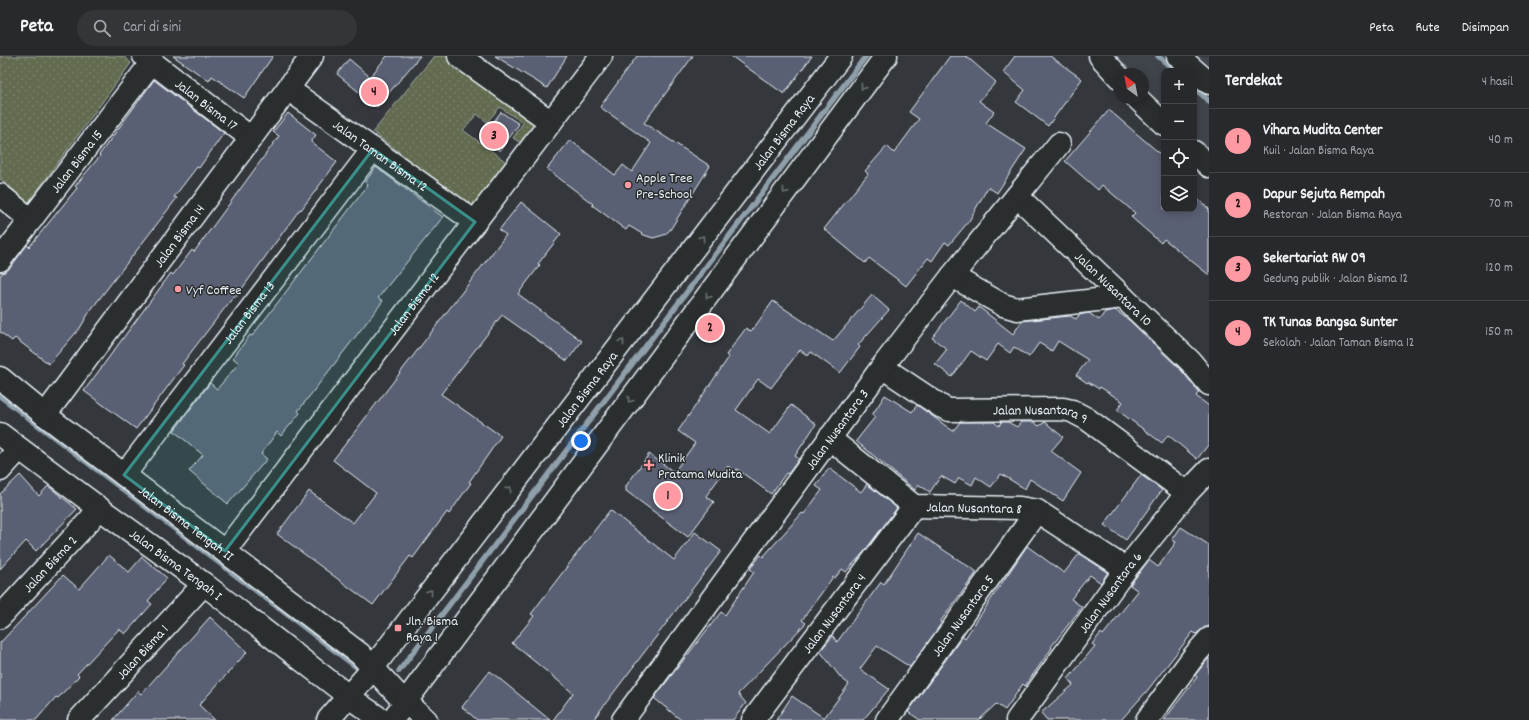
<!DOCTYPE html>
<html lang="id">
<meta charset="utf-8">
<style>
:root{--surface:#27292d;--page:#333539;--text:#f1f3f6;--muted:#a4a6aa;--line:#434549;--accent:#ff9aa2}
body{margin:0;font-family:Dekko,sans-serif;background:var(--page);color:var(--text)}
.controls{position:absolute;right:12px;top:12px;display:grid;overflow:hidden;border-radius:8px;box-shadow:0 2px 10px #0003}
.controls button{width:36px;height:36px;display:grid;place-items:center;padding:0;border:0;border-bottom:1px solid var(--line);background:var(--surface);color:var(--text);font:20px sans-serif}
.compass{position:absolute;left:1113px;top:12px;width:36px;height:36px;border-radius:50%;background:var(--surface);box-shadow:0 2px 10px #0003;rotate:328deg}
.you{position:absolute;left:581px;top:385px;width:14px;height:14px;margin:-10px;border:3px solid #fff;border-radius:50%;background:#1a73e8;box-shadow:0 0 0 6px #1a73e833}
.badge{display:grid;place-items:center;width:26px;height:26px;border-radius:50%;background:var(--accent);color:#111;font-size:13px;font-weight:700}
.pin{position:absolute;translate:-50% -50%;border:2px solid #fff;box-shadow:0 1px 4px #0006}
.list{margin:0;padding:0;list-style:none}
h2{display:flex;justify-content:space-between;align-items:center;height:52px;margin:0;padding:0 16px;font-size:17px}
h2 small{font-size:13px;font-weight:400;color:var(--muted)}
.list li{display:grid;grid-template-columns:26px 1fr auto;gap:12px;align-items:center;box-sizing:border-box;height:64px;padding:0 16px;border-top:1px solid var(--line)}
.list b{display:block;font-size:15px;white-space:nowrap}
.list p{margin:0;font-size:13px;white-space:nowrap;color:var(--muted)}
.list em{font-size:13px;font-style:normal;color:var(--muted)}
.icon{flex:none;width:22px;height:22px;fill:none;stroke:currentColor;stroke-width:2;stroke-linecap:round;stroke-linejoin:round}
.map{position:relative;flex:none;width:1209px;height:664px;overflow:hidden}
header{display:flex;align-items:center;gap:24px;box-sizing:border-box;height:56px;padding:0 20px;background:var(--surface);border-bottom:1px solid var(--line)}
header strong{font-size:19px}
nav{display:flex;gap:22px;margin-inline-start:auto;font-size:14px}
.search{width:280px;height:36px;background:var(--page);display:flex;align-items:center;gap:10px;box-sizing:border-box;padding:0 14px;border-radius:22px;color:var(--muted);font-size:15px}
main{display:flex}
aside{flex:1;background:var(--surface)}
.map>svg:first-child{display:block}
</style>
<header>
<strong>Peta</strong>
<div class="search"><svg class="icon" aria-label="search" viewBox="0 0 24 24"><circle cx="10" cy="10" r="6"/><path d="M15 15l6 6"/></svg>Cari di sini</div>
<nav><a>Peta</a><a>Rute</a><a>Disimpan</a></nav>
</header>
<main>
<div class="map">
<svg width="1209" height="664" viewBox="0 0 1209 664">
<defs>
<pattern id="grass-dots" width="8" height="8" patternUnits="userSpaceOnUse"><rect width="8" height="8" fill="#626a50"/><path d="M2 2h.1M6 6h.1" fill="none" stroke="#78806a" stroke-width="1.8" stroke-linecap="round"/></pattern>
</defs>
<rect width="100%" height="100%" fill="#34373c"/>
<filter id="ink" filterUnits="userSpaceOnUse"><feTurbulence type="fractalNoise" baseFrequency=".025" numOctaves="2"/><feDisplacementMap in="SourceGraphic" scale="8" xChannelSelector="R" yChannelSelector="G"/><feConvolveMatrix kernelMatrix="1 2 1 2 8 2 1 2 1" color-interpolation-filters="sRGB"/></filter>
<g filter="url(#ink)">
<!-- built -->
<path fill="#3f444c" d="M1099,0H1209V110L1194,96V15H1164V68L1143,42V18H1119Z"/>
<!-- grass -->
<path fill="url(#grass-dots)" stroke="#a5aea4" d="M0,0H123L131,7L28,147L0,123Z
M434,0H454L545,65L527,91L513,82L523,67L500,51L487,66L477,58L463,74L513,111L478,158L373,76Z"/>
<g fill="none" stroke-linecap="round" stroke-linejoin="round">
<!-- stream -->
<path stroke="#8fa0aa" stroke-width="5.5" d="M1158,0L1175,15
M1194,32L1209,45
M0,340L363,616
M399,615L866,0"/>
</g>
<!-- building -->
<path fill="#5a6173" stroke="#e8f1f8" d="M173,0H273L244,42L212,20L209,25Z
M387,0H420L377,51L337,18L349,3L370,21Z
M495,0H567L547,32Z
M637,0H693L644,67L710,110L670,174L664,179L653,182L644,179L629,170L626,174L592,149L593,148L547,113L570,84L615,119L623,109L632,116L651,87L600,51Z
M731,0H812L784,38Z
M950,0H966L996,26L979,45L994,56L986,67L1026,93L997,137L988,131L969,165L949,189L945,186L932,205L928,202L906,230L869,202L865,207L824,173L868,118L865,115L887,90L894,97L919,63L909,56Z
M1015,0H1050L1082,23L1048,70L1016,46L1025,34L1003,16Z
M154,24L224,77L199,112L197,111L174,141L177,142L90,255L80,272L49,308L15,282L12,285L0,276V219L10,212L27,189L29,191L77,132L75,130L100,100L99,99Z
M1109,54L1164,101V153H1194V140L1209,153V219L1164,183L1161,187L1131,161L1135,157L1102,129L1098,134L1065,105Z
M501,56L519,68L500,95L481,82Z
M288,57L316,79L311,86L337,106L301,154L300,153L236,241L234,240L182,308L184,309L136,373L84,335L171,217L173,219L192,194L194,196L279,80L273,76Z
M376,111L443,161L378,242L383,245L298,355L300,357L281,380L277,376L261,398L267,403L228,448L189,415L203,399L174,375L210,327L217,333L239,307L233,302L250,279L252,280L368,129L365,126Z
M521,146L561,178L538,208L540,209L518,238L582,285L567,305L502,259L441,338L501,380L469,426L471,427L449,458L447,456L413,502L410,500L373,549L277,478L309,435L353,467L376,437L333,404L506,179L499,174Z
M872,239L889,254L858,289L860,291L840,317L811,296L808,300L800,294L771,332L758,323L736,354L770,378L791,349L816,368L795,400L799,403L788,418L786,417L771,438L737,413L735,416L728,410L706,440L714,446L688,481L626,435V430L649,398L674,416L695,387L678,375L729,301L726,299L746,272L751,276L773,245L833,285Z
M961,244L975,256L979,251L1013,278L1022,265L1070,260L1076,263L1079,259L1089,257L1099,264L1105,256L1115,254L1129,264L1181,314L1199,336L1196,340L1209,350V388L1197,403L1168,379L1162,387L1117,354L1123,346L1100,331L1099,333L1088,326L1087,327L1076,319L1088,304L1058,285L1052,295L1039,287L1029,301L1014,291L1010,297L998,288L986,305L971,295L952,321L935,308L947,293L932,282Z
M885,339L912,356L917,349L953,375L960,366H994L999,370L1001,366H1008L1017,371L1021,366H1034L1039,370L1045,366L1063,381L1051,395L1081,417L1063,445L1030,423L1025,433L1001,418L991,431L976,421L972,429L959,422L955,428L941,420L930,436L919,429L915,434L856,385L875,361L872,359Z
M829,412L861,436L867,428L897,452L864,496L846,516L842,513L835,522L833,521L802,564L806,567L738,638L746,647L733,664H681L654,642L721,556L725,559L754,516L750,513L761,499L763,501L802,457L804,458L822,434L816,430Z
M20,419L39,440L48,430L77,453L36,495L26,485L0,513V438Z
M1141,419L1162,434L1126,484L1104,469Z
M610,454L674,504L695,476L721,495L593,664H553L573,637L512,587L534,560L531,558Z
M1181,471L1209,489V571H1205L1196,578L1193,576L1147,635L1121,664H1047L1041,657L1073,629L1068,623L1095,590L1092,588L1101,577L1103,579L1138,535L1130,529L1149,504L1158,511L1176,486L1172,484Z
M918,477L977,516L940,566L942,567L910,611L877,590L860,613L889,633L863,664H776L792,640L824,662L849,628L841,622L820,595L833,580L837,586L881,526L884,528Z
M1027,490L1064,517L1079,498L1108,516L1101,527L1090,519L1071,543L1082,551L1051,591L1052,592L1025,630L1023,628L1005,654L996,648L979,664H920L908,656L963,580L965,582Z
M109,499L129,516L142,501L167,522L148,545L152,548L125,578L119,573L77,618L79,620L58,642L56,641L36,664H0V587L63,519L79,533Z
M210,561L247,596L199,649L215,664H113L138,635L141,638Z
M1209,602V664H1164L1197,621L1195,619Z
M490,615L550,664H477L462,651Z"/>
<g fill="none" stroke-linecap="round" stroke-linejoin="round">
<!-- minor casing -->
<g stroke="#e8f1f8" stroke-width="25">
<g id="minor">
<path id="s1" d="M144,0L251,82"/>
<path d="M459,0L551,66"/>
<path d="M1100,0L1119,21"/>
<path d="M1178,0L1209,27"/>
<path id="s2" d="M288,33L475,166"/>
<path d="M1137,42L1164,68"/>
<path d="M1194,96L1209,110"/>
<path d="M0,139L31,164"/>
<path id="s3" d="M1017,140L1190,305L1209,328"/>
<path id="s4" d="M0,204L152,6"/>
<path d="M952,220L1003,249L1017,253L1123,241"/>
<path id="s5" d="M882,311L942,351L949,354L1063,353L1072,355L1087,363L1187,437"/>
<path id="s6" d="M0,322L45,359L360,598L397,638L426,664"/>
<path id="s7" d="M45,359L312,0"/>
<path id="s8" d="M0,378L99,452L204,528L356,646L382,664"/>
<path id="s9" d="M829,382L914,450L1020,452L1037,455L1126,513"/>
<path d="M0,414L19,393"/>
<path id="s10" d="M124,419L373,93"/>
<path id="s11" d="M225,495L601,0"/>
<path id="s12" d="M0,561L89,465L99,452"/>
<path id="s13" d="M79,664L204,528"/>
<path id="s14" d="M328,664L368,618L841,0"/>
<path d="M392,664L886,0"/>
<path id="s15" d="M623,664L882,311L952,220L1059,88"/>
<path id="s16" d="M753,664L914,450"/>
<path id="s17" d="M887,664L1037,455"/>
<path id="s18" d="M1017,664L1126,513L1187,437L1209,414"/>
<path d="M1147,664L1194,600L1209,583"/>
</g>
</g>
<!-- minor -->
<use href="#minor" stroke="#2a2d2e" stroke-width="22"/>
</g>
<!-- one-way arrows -->
<defs><path id="oneway-chevron" d="M-2-3.5L2.5 0L-2 3.5" fill="none" stroke-width="1.6" stroke-linecap="round" stroke-linejoin="round"/></defs>
<g stroke="#6c7275">
<use href="#oneway-chevron" transform="translate(863 31) rotate(127)"/>
<use href="#oneway-chevron" transform="translate(785 135) rotate(127)"/>
<use href="#oneway-chevron" transform="translate(702 182) rotate(-53)"/>
<use href="#oneway-chevron" transform="translate(708 240) rotate(127)"/>
<use href="#oneway-chevron" transform="translate(622 286) rotate(-53)"/>
<use href="#oneway-chevron" transform="translate(630 344) rotate(127)"/>
<use href="#oneway-chevron" transform="translate(509 433) rotate(-53)"/>
<use href="#oneway-chevron" transform="translate(430 536) rotate(-53)"/>
</g>
</g>
<!-- marked area -->
<path fill="#3a8f8a" fill-opacity="0.2" stroke="#3a8f8a" stroke-width="3" stroke-linejoin="round" d="M373,93L475,166L225,495L124,419Z"/>
<!-- markers -->
<g fill="#ff9aa2" stroke="#2a2d2e" stroke-width="1.5">
<circle cx="628" cy="129" r="4"/>
<circle cx="178" cy="233" r="4"/>
<path d="M647 403h4v4h4v4h-4v4h-4v-4h-4v-4h4z"/>
<rect x="394" y="568" width="8" height="8" rx="2"/>
</g>
<g text-anchor="middle" stroke-width="3" stroke-linejoin="round" paint-order="stroke">
<!-- street labels -->
<g font-size="14" fill="#e8f1f8" stroke="#2a2d2e">
<text dy="5" stroke="none"><textPath href="#s1" startOffset="79">Jalan Bisma 17</textPath></text>
<text dy="5" stroke="none"><textPath href="#s14" startOffset="744">Jalan Bisma Raya</textPath></text>
<text dy="5" stroke="none"><textPath href="#s2" startOffset="114">Jalan Taman Bisma 12</textPath></text>
<text dy="5" stroke="none"><textPath href="#s4" startOffset="125">Jalan Bisma 15</textPath></text>
<text dy="5" stroke="none"><textPath href="#s7" startOffset="224">Jalan Bisma 14</textPath></text>
<text dy="5" stroke="none"><textPath href="#s3" startOffset="134">Jalan Nusantara 10</textPath></text>
<text dy="5" stroke="none"><textPath href="#s11" startOffset="311">Jalan Bisma 12</textPath></text>
<text dy="5" stroke="none"><textPath href="#s10" startOffset="205">Jalan Bisma 13</textPath></text>
<text dy="5" stroke="none"><textPath href="#s14" startOffset="420">Jalan Bisma Raya</textPath></text>
<text dy="5" stroke="none"><textPath href="#s5" startOffset="172">Jalan Nusantara 9</textPath></text>
<text dy="5" stroke="none"><textPath href="#s15" startOffset="361">Jalan Nusantara 3</textPath></text>
<text dy="5" stroke="none"><textPath href="#s9" startOffset="169">Jalan Nusantara 8</textPath></text>
<text dy="5" stroke="none"><textPath href="#s6" startOffset="236">Jalan Bisma Tengah II</textPath></text>
<text dy="5" stroke="none"><textPath href="#s12" startOffset="73">Jalan Bisma 2</textPath></text>
<text dy="5" stroke="none"><textPath href="#s8" startOffset="219">Jalan Bisma Tengah I</textPath></text>
<text dy="5" stroke="none"><textPath href="#s18" startOffset="158">Jalan Nusantara 6</textPath></text>
<text dy="5" stroke="none"><textPath href="#s16" startOffset="134">Jalan Nusantara 4</textPath></text>
<text dy="5" stroke="none"><textPath href="#s17" startOffset="129">Jalan Nusantara 5</textPath></text>
<text dy="5" stroke="none"><textPath href="#s13" startOffset="93">Jalan Bisma 1</textPath></text>
</g>
<!-- poi labels -->
<g font-size="14" fill="#e8f1f8" stroke="#2a2d2e" text-anchor="start">
<text x="636" y="126">Apple Tree<tspan x="636" dy="16">Pre-School</tspan></text>
<text x="186" y="238">Vyf Coffee</text>
<text x="658" y="406">Klinik<tspan x="658" dy="16">Pratama Mudita</tspan></text>
<text x="406" y="569">Jln. Bisma<tspan x="406" dy="16">Raya 1</tspan></text>
</g>
</g>
</svg>
<div class="controls">
<button>+</button>
<button>−</button>
<button><svg class="icon" aria-label="locate" viewBox="0 0 24 24"><circle cx="12" cy="12" r="6"/><path d="M12 2v4M12 18v4M2 12h4M18 12h4"/></svg></button>
<button><svg class="icon" aria-label="layers" viewBox="0 0 24 24"><path d="M12 4l9 5-9 5-9-5zM3 14l9 5 9-5"/></svg></button>
</div>
<svg class="compass" viewBox="-18 -18 36 36"><path d="M0-13l5 13h-10z" fill="#e53935"/><path d="M0 13l5-13h-10z" fill="#a4a6aa"/></svg>
<div class="you"></div>
<div class="pin badge" style="left:668px;top:440px">1</div>
<div class="pin badge" style="left:710px;top:272px">2</div>
<div class="pin badge" style="left:494px;top:80px">3</div>
<div class="pin badge" style="left:374px;top:36px">4</div>
</div>
<aside>
<h2>Terdekat<small>4 hasil</small></h2>
<ul class="list">
<li><span class="badge">1</span><div><b>Vihara Mudita Center</b><p>Kuil · Jalan Bisma Raya</p></div><em>40 m</em></li>
<li><span class="badge">2</span><div><b>Dapur Sejuta Rempah</b><p>Restoran · Jalan Bisma Raya</p></div><em>70 m</em></li>
<li><span class="badge">3</span><div><b>Sekertariat RW 09</b><p>Gedung publik · Jalan Bisma 12</p></div><em>120 m</em></li>
<li><span class="badge">4</span><div><b>TK Tunas Bangsa Sunter</b><p>Sekolah · Jalan Taman Bisma 12</p></div><em>150 m</em></li>
</ul>
</aside>
</main>
